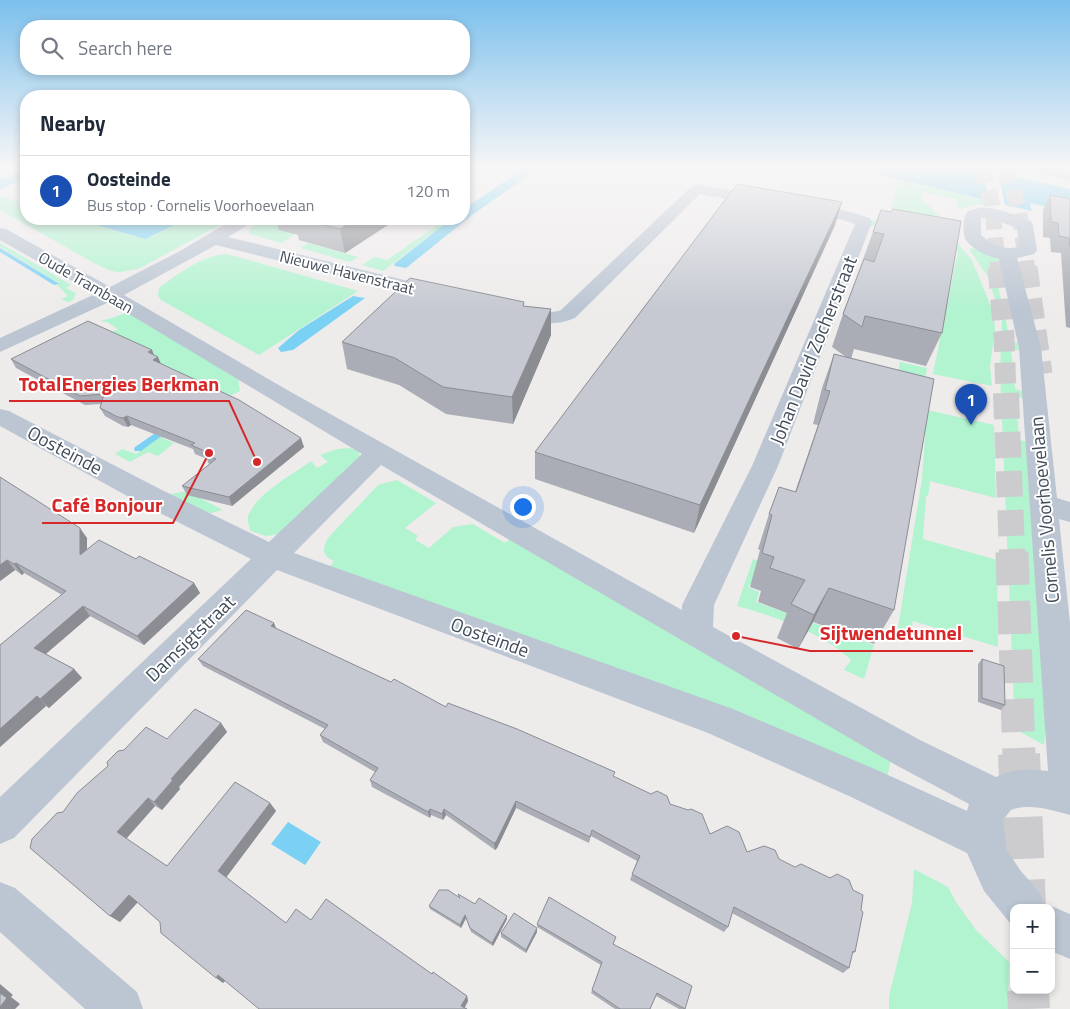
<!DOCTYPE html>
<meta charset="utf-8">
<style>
:root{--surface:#fff;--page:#f6f6f7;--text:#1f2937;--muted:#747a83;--line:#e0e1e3;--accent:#0f766e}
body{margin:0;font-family:"Titillium Web",sans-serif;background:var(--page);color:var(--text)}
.controls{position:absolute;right:15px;bottom:15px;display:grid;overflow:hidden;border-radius:10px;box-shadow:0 2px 8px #0003}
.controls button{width:45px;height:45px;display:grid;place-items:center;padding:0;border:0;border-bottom:1px solid var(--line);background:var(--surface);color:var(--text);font:25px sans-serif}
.you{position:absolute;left:522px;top:506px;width:18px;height:18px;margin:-12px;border:4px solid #fff;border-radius:50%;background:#1a73e8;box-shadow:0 0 0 8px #1a73e833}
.badge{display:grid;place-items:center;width:32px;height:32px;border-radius:50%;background:var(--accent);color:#fff;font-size:16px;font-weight:700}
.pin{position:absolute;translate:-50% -41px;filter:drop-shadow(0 1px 2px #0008)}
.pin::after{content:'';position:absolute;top:26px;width:18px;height:15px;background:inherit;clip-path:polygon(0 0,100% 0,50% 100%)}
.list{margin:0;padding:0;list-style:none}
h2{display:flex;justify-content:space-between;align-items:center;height:65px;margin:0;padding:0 20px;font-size:21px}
h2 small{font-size:16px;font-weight:400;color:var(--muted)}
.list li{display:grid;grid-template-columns:32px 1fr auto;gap:15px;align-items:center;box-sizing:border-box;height:70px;padding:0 20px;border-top:1px solid var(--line)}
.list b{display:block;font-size:19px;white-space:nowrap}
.list p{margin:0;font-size:16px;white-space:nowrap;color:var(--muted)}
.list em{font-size:16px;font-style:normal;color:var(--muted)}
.icon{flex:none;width:28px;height:28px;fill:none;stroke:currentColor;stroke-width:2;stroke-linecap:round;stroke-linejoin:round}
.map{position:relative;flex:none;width:1070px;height:1009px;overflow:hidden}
.search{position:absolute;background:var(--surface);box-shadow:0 2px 8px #0003;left:20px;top:20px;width:450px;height:55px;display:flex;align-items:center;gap:12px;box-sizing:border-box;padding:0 18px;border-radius:20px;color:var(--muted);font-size:19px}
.panel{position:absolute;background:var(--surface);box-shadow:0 2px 8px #0003;left:20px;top:90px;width:450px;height:135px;border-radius:20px}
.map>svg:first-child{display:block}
</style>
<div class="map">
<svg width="1070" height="1009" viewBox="0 0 1070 1009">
<rect width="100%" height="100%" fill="#eeebeb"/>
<!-- green -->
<path fill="#b2f3d0" d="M898,180L988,201L990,205H977L960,209L956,204L957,200L922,192L921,198L941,218L944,230L869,226L872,220L888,224Z
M0,196L26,204V219H76L145,239L187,219H231L138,269L119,272L111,271L94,263L0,210Z
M263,219H317L282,243L250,234L249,229Z
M446,219H451L383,271L362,265L374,257L387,260Z
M949,233L972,260L993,312L995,329L990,367L992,386L933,374L958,251L881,237Z
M0,243L71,285L66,288L76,293L73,300L68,302L61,299L68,296L57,285L59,283L0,247Z
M308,243L358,257L350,262L300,248Z
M980,248L999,260L1002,275L996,274L1001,300L1009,301L1011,312L1004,311L1010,342L1018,343L1019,350L1011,349L1015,389L1024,392V398L1016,397L1019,440L1028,442L1046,725L1044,745L1015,729L1000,372L1002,321L988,277L969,249Z
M225,254L231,255L358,291L259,355L161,300L158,296L159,288C178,274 201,256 225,254Z
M128,312L238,378L240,391L227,397L162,438L174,443L158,456L148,452L130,462L115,454L122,449L136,454L204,405L109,333L118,329L107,322L100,321L112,318Z
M900,362L927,368L921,407L893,400Z
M927,410L994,425L996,498L930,481L928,496H926L923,539L997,560L998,647L913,621L910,638L897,634L922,479Z
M348,448L358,450L361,459L280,534L266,536L251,531C248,524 246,518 250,512C260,492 293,474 311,461L317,468L328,462L320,455L337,449Z
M397,480L436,503L405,528L418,536L415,540L429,548L453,527L473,524L505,543L509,540H520L892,756L886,781L329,568L334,561C322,556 322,549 328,538L378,485Z
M183,492L192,494L223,510L211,513L206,512L170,494Z
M753,559L769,564L761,588L750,584L748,587L759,592L756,602L874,645L864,679L844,670L851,660C824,633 773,616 737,606Z
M914,869L948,887L956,902L976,930L1009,962L1008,1009H889V996L912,903Z"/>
<!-- water -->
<path fill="#7ad1f4" d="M526,167H541L472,215L406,268L395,266L394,264L451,219H464V209Z
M847,167H970L1070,189V212L1030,203L1032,211Z
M26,169V178L0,189V179Z
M76,219H135L162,225L173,219H187L145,239Z
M353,296L365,298L293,350L281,352L278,348L299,330Z
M288,822L321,842L305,865L271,844Z"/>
<!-- pier -->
<path fill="#eeebeb" d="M981,170L998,173L1005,205L991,202Z"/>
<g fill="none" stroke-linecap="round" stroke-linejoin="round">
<!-- stream -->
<path fill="#7ad1f4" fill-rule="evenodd" d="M0,248L58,283L59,284L54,285L0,252Z
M164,427H167L171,429L141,451H135L134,449L135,447Z"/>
<!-- major-tunnel-far4 -->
<path stroke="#cccbce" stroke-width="16" stroke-dasharray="16 8" stroke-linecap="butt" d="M982,167L992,204L998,268
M1006,167L1019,210L1027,268"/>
<!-- major-tunnel-far3 -->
<path stroke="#cccbce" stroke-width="21" stroke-dasharray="21 11" stroke-linecap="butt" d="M998,267L1004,336L1006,394
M1027,267L1042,374"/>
<!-- major-tunnel-far2 -->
<path stroke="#cccbce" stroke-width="26" stroke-dasharray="26 13" stroke-linecap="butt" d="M1006,393L1012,553"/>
<!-- major-tunnel-far1 -->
<path stroke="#cccbce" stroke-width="33" stroke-dasharray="33 16" stroke-linecap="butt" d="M1012,552L1019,755"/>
<!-- major-tunnel -->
<path stroke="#cccbce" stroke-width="42" stroke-dasharray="42 21" stroke-linecap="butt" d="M1019,754L1025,908
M1028,990L1029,1009"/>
<!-- minor -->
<path fill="#bcc6d3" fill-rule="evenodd" d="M1023,167H1050L1070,173V181L1025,170Z
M697,184L847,211L870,218L872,222L778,466L714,605L713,627L920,740L996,777C1013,769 1029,768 1048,771L1019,348L999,259C986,256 974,250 966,240C962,236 963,215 968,211C971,210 976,209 979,208C997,206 1015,216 1031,221L1033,225L1037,250L1034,254L1017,258L1041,348L1057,498L1070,502V522L1059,519L1070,623V815C1051,810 1030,803 1011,810L1003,820L1007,850L1020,870L1040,893L1046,908H1014V925L1010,923L984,891L967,853L849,796L708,733L277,570L14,838L0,844V797L251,559L140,503L0,426V409L9,411L160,489L269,542L362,454L109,302L0,352V338L95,294L0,240V228L6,229L110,287L180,251L234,219H253L251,223L228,237L445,290L448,294L445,298L438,300L216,245L124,295L289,391L682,610V605L752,466L855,224L843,220L700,194L575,318C551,328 531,322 507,316L504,312L507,308C525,303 542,317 561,310L692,186ZM981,218H990L1017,228L1019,247C1002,250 993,246 981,235ZM381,465L894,764L969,804L967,811L877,770L733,709L294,553Z
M0,882L15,888L137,992L143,1009H85L0,932Z
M1051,906L1070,914V959L1051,951V908H1047Z"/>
</g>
<!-- wall -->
<path fill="#aaadb5" d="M1050,195L1070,199V328L1066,327L1061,253L1051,252L1050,238L1043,237V210Z
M881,210L942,333L926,366L854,349L851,359L894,610L874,644L813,622L798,649L777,638L787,613L758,602L761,591L750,587L760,550L758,549L769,514L795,492L818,425L813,424L822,388L834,354L846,357L832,347L843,314Z
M276,219H397L345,253L299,240L298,235L279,230Z
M835,225L694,533L535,479V452Z
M525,306L551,335L513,424L446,414L399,385L347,369L342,342Z
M152,350L154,355L161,364L304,447L232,506L187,495L182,486L210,464L208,463L207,459L195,454L193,449L131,425L128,427L123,426L105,416L100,408L101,404L85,405L16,368L11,359Z
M0,477L87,538V550L136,559L194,583L200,593L144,645L90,616L46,654L74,669L82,678L49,708L46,706L0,747V645L62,595L24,573L22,575L15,570L0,581Z
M274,623L276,629L391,682L446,707L614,777L670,804L710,834L747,852L779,859L855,952L852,954L849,968L843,973L732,913L728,927L724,932L630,880L637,861L591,836L589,843L516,808L497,848L495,850L446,815L443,820L431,815L430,818L372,787L370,780L375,772L323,742L320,735L325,729L203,666L198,659Z
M982,659L1005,705L1001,710L978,702V664Z
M221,723L227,732L179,787L180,789L162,810L155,806L126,839L167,866L270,803L276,811L226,877L286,923L311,920L432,974L467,996L468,1001L464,1008L225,981L223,983L160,922L137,902L120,922L110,916L63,812L167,739Z
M459,898L507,916V919L493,946L471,932L466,918L461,928L430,909L429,906Z
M537,924L616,937L613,944L685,1009H679L656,996L650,1009H615L591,993L601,965L537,927Z
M537,932L526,953L501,937V933Z"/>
<!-- shaded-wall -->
<path fill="#8b8d93" d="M464,168H477L464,176Z
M842,202L835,225L694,533L700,505Z
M356,219H397L345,253L340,229Z
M551,309V335L513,424L512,397Z
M152,350L155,359L158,357L162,366L156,369L148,352Z
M127,416L131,425L128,427L123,418Z
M301,438L304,447L232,506L229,497Z
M80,528L87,538V565L80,555Z
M7,560L15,570L0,581V565Z
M16,563L24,573L22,575L14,564Z
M194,583L200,593L144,645L137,636Z
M829,588L813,622L798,649L814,615Z
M83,606L90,616L42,657L34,648Z
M274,623L277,631L271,626Z
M74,669L82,678L49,708L40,699Z
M37,696L46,706L0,747V729Z
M221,723L227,732L179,787L180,789L162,810L154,802L171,779Z
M148,798L155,806L125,840L117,832Z
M516,801V808L497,848L495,850L494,843Z
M270,803L276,811L225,879L218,871Z
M430,809L431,815L430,818L428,812Z
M444,809L446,815L443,820L442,814Z
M129,895L138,902L120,922L110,916Z
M465,915L466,918L461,928L460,925Z
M507,916V919L493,946L492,943Z
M537,928V932L526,953V950Z
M218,975L225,981L223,983L216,978Z
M0,984L13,995L11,997L20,1004L15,1009H0Z
M467,996L468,1001L464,1009L461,1006Z"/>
<!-- building -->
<path fill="#c6c9d2" stroke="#8b8d93" d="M737,184L842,202L700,505L535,452Z
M1050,195L1070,199V246L1069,238L1059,236L1058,223L1051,222Z
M893,209L961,221L942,333L865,316L862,327L843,314L864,259L874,262L884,234L873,232L881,210L891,212Z
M302,219H356L340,229Z
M410,278L524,302L523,306L551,309L512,397L443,387L395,358L342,342Z
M88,321L152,350L148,352L158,357L153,360L239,400L301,438L229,497L182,486L216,459L204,454L207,452L191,445L195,443L127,416L123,418L118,417L100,408L104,394L80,396L11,359Z
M834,354L934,379L894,610L829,588L814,615L791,604L805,580L770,568L774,557L762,553L772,515L769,514L779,487L796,492L830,391L825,390Z
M0,477L80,528V555L99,540L136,559L139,556L194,583L137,636L83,606L34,648L74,669L40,699L37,696L0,729V645L66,591L16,563L14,564L7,560L0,565Z
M246,610L274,623L271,626L391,682L394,679L446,707L448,703L517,729L615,772L613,776L651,794L657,791L667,796L670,804L688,810L691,809L702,814L710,834L727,826L739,832L747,852L764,846L775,850L779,859L795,867L801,864L830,878L837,874L849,880L853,890L863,895L861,910L863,912L855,952L853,951L849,968L734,907L728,927L632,874L640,856L592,830L590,837L516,801L496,842L494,843L444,809L442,814L430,809L428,812L370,780L378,768L320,735L328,725L198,659Z
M982,659L1004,666L1005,705L982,698Z
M195,709L221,723L171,779L173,780L154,802L148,798L117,832L167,866L235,782L270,803L218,871L286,923L296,909L311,920L326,899L432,974L433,972L467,996L461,1006L467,1009H259L218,975L216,978L161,933L160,922L129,895L110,916L30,848L32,839L57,813L63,812L77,793L108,766L107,762L118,751L124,750L146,727L167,739Z
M439,890H448L460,898L458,894L475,904L479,898L507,916L492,943L470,928L465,915L460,925L429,906Z
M549,897L616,937L613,944L692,986L685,1009L657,993L650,1009H620L592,990L602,962L537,924Z
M514,913L537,928L526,950L501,933Z
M0,993L7,998L0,1007Z"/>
<!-- sky -->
<linearGradient id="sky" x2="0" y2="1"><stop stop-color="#7cc0ed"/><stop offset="0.54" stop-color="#f7f6f6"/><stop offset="1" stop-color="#f7f6f6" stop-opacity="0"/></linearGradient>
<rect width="1070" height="309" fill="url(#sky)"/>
<g text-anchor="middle" stroke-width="4" stroke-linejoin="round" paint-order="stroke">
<!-- far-street labels -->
<g font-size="16" fill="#424d5a" stroke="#fff">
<text transform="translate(347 272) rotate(14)" y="6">Nieuwe Havenstraat</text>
<text transform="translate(86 282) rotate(30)" y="6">Oude Trambaan</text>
</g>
<!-- street labels -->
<g font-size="19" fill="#424d5a" stroke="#fff">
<text transform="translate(813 350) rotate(-68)" y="7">Johan David Zocherstraat</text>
<text transform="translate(65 450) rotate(28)" y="7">Oosteinde</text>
<text transform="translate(1044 510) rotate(-95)" y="7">Cornelis Voorhoevelaan</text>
<text transform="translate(490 637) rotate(20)" y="7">Oosteinde</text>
<text transform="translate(190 638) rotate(-44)" y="7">Damsigtstraat</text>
</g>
</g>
<!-- callouts -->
<path fill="none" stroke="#d62828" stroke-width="2" d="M257 462L229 401H9M209 453L173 523H42M736 636L810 651H973"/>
<g fill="#d62828" stroke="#fff" stroke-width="2">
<circle cx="257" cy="462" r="5"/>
<circle cx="209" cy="453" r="5"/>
<circle cx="736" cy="636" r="5"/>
</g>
<g font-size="20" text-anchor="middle" font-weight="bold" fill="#d62828" stroke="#fff" stroke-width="4" stroke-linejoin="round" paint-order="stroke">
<text x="119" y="391">TotalEnergies Berkman</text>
<text x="107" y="512">Café Bonjour</text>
<text x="891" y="640">Sijtwendetunnel</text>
</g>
</svg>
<div class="controls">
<button>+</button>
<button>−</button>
</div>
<div class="you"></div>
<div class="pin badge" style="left:971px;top:425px;background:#1a4fb4">1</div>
<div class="search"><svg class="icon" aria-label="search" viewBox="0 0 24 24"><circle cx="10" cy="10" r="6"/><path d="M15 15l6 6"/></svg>Search here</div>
<section class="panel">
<h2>Nearby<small></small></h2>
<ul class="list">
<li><span class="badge" style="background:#1a4fb4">1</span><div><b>Oosteinde</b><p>Bus stop · Cornelis Voorhoevelaan</p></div><em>120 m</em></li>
</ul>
</section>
</div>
